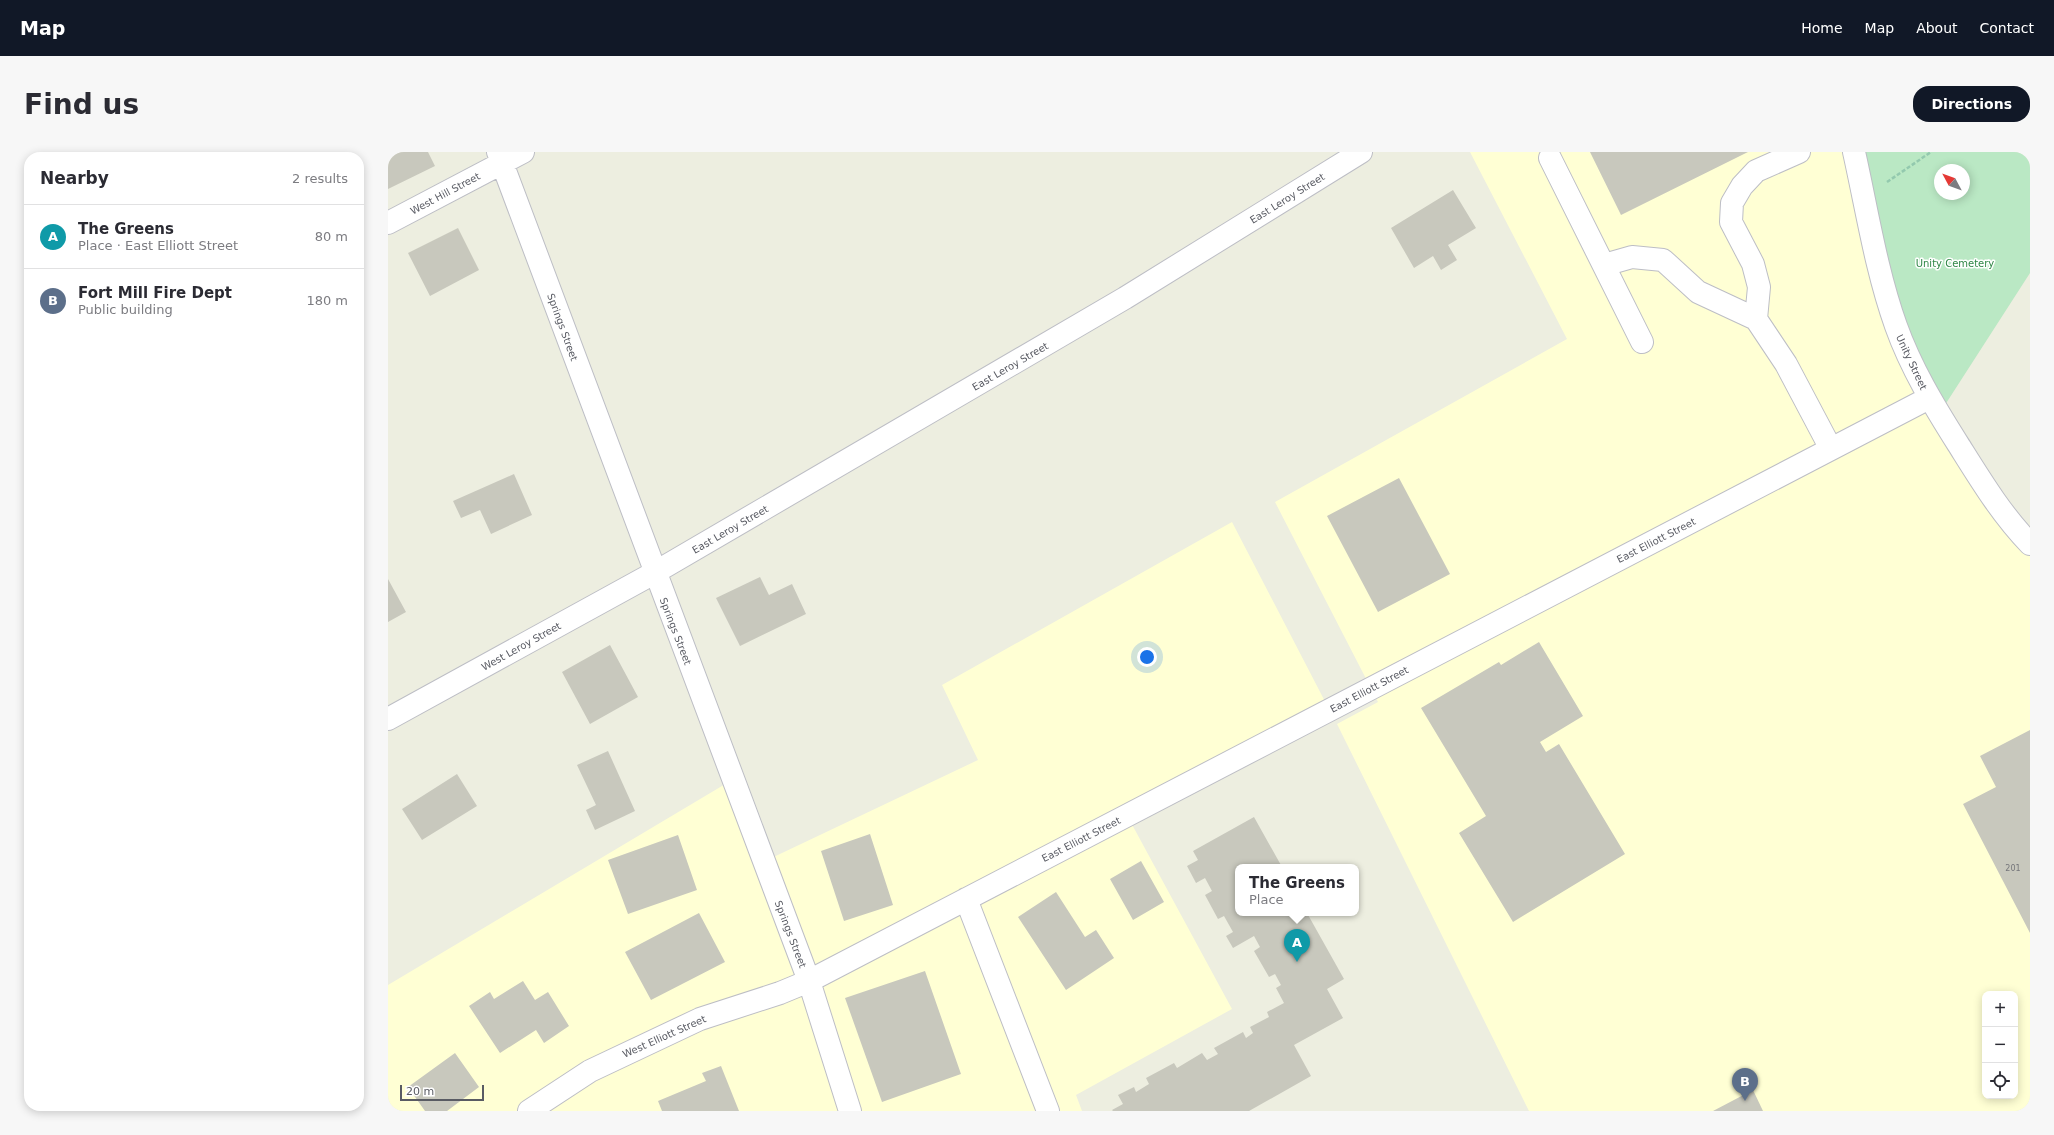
<!DOCTYPE html>
<meta charset="utf-8">
<style>
:root{--surface:#fff;--page:#f7f7f7;--text:#2b2b33;--muted:#7c7c81;--line:#e1e1e2;--accent:#111827}
body{margin:0;font-family:"DejaVu Sans",sans-serif;background:var(--page);color:var(--text)}
.controls{position:absolute;right:12px;bottom:12px;display:grid;overflow:hidden;border-radius:8px;box-shadow:0 2px 10px #0003}
.controls button{width:36px;height:36px;display:grid;place-items:center;padding:0;border:0;border-bottom:1px solid var(--line);background:var(--surface);color:var(--text);font:20px sans-serif}
.compass{position:absolute;left:1546px;top:12px;width:36px;height:36px;border-radius:50%;background:var(--surface);box-shadow:0 2px 10px #0003;rotate:311deg}
.scale{position:absolute;left:12px;bottom:10px;width:84px;box-sizing:border-box;padding-left:4px;border:2px solid #595b63;border-top:0;font-size:11px;line-height:14px;white-space:nowrap;color:#595b63;-webkit-text-stroke:3px #fff;paint-order:stroke}
.you{position:absolute;left:759px;top:505px;width:14px;height:14px;margin:-10px;border:3px solid #fff;border-radius:50%;background:#1a73e8;box-shadow:0 0 0 6px #1a73e833}
.badge{display:grid;place-items:center;width:26px;height:26px;border-radius:50%;background:var(--accent);color:#fff;font-size:13px;font-weight:700}
.pin{position:absolute;translate:-50% -33px;filter:drop-shadow(0 1px 2px #0008)}
.pin::after{content:'';position:absolute;top:21px;width:14px;height:12px;background:inherit;clip-path:polygon(0 0,100% 0,50% 100%)}
.popup{position:absolute;left:847px;top:712px;width:124px;height:52px;box-sizing:border-box;display:grid;place-content:center;border-radius:8px;background:var(--surface);filter:drop-shadow(0 1px 3px #0005);font-size:13px;white-space:nowrap;color:var(--muted)}
.popup b{font-size:15px;color:var(--text)}
.popup::after{content:'';position:absolute;left:50%;top:100%;margin-left:-8px;border:8px solid transparent;border-top-color:var(--surface)}
.list{margin:0;padding:0;list-style:none}
h2{display:flex;justify-content:space-between;align-items:center;height:52px;margin:0;padding:0 16px;font-size:17px}
h2 small{font-size:13px;font-weight:400;color:var(--muted)}
.list li{display:grid;grid-template-columns:26px 1fr auto;gap:12px;align-items:center;box-sizing:border-box;height:64px;padding:0 16px;border-top:1px solid var(--line)}
.list b{display:block;font-size:15px;white-space:nowrap}
.list p{margin:0;font-size:13px;white-space:nowrap;color:var(--muted)}
.list em{font-size:13px;font-style:normal;color:var(--muted)}
.icon{flex:none;width:22px;height:22px;fill:none;stroke:currentColor;stroke-width:2;stroke-linecap:round;stroke-linejoin:round}
.map{position:relative;flex:none;width:1642px;height:959px;overflow:hidden;border-radius:16px}
header{display:flex;align-items:center;gap:24px;box-sizing:border-box;height:56px;padding:0 20px;background:var(--accent);color:#fff}
header strong{font-size:19px}
nav{display:flex;gap:22px;margin-inline-start:auto;font-size:14px}
.intro{display:flex;align-items:center;justify-content:space-between;box-sizing:border-box;height:96px;padding:0 24px}
h1{margin:0;font-size:28px}
.button{padding:10px 18px;border-radius:16px;background:var(--accent);color:#fff;font-size:14px;font-weight:700}
main{display:flex;gap:24px;padding:0 24px}
aside{flex:1;background:var(--surface);border-radius:16px;box-shadow:0 2px 10px #0003}
.map>svg:first-child{display:block}
</style>
<header>
<strong>Map</strong>
<nav><a>Home</a><a>Map</a><a>About</a><a>Contact</a></nav>
</header>
<div class="intro"><h1>Find us</h1><a class="button">Directions</a></div>
<main>
<aside>
<h2>Nearby<small>2 results</small></h2>
<ul class="list">
<li><span class="badge" style="background:#0f9aa8">A</span><div><b>The Greens</b><p>Place · East Elliott Street</p></div><em>80 m</em></li>
<li><span class="badge" style="background:#5c6f8a">B</span><div><b>Fort Mill Fire Dept</b><p>Public building</p></div><em>180 m</em></li>
</ul>
</aside>
<div class="map">
<svg width="1642" height="959" viewBox="0 0 1642 959">
<rect width="100%" height="100%" fill="#edeee0"/>
<!-- commercial -->
<path fill="#ffffd4" fill-rule="evenodd" d="M1082,0H1470L1534,219L1642,386V959H1141L949,572L990,550L887,350L1179,187ZM1597,842H1627V944H1597Z
M844,370L944,563L741,667L844,857L688,943L694,959H0V833L339,631L369,713L590,608L554,533Z"/>
<!-- green -->
<path fill="#bae8c4" fill-rule="evenodd" d="M1470,0H1642V121L1555,256L1512,171ZM1552,18H1576V42H1552Z"/>
<!-- building -->
<path fill="#c8c8bd" d="M0,0H40L47,14L0,37Z
M1202,0H1360L1233,63Z
M1065,38L1088,76L1060,93L1069,108L1053,118L1045,104L1026,116L1003,76Z
M70,76L91,118L42,144L20,101Z
M126,322L144,363L103,382L92,358L73,366L65,349Z
M1011,326L1062,422L990,460L939,364Z
M372,425L381,443L404,432L418,462L352,494L328,446Z
M0,427L18,460L0,470Z
M1151,490L1195,564L1152,590L1158,600L1171,592L1237,702L1125,770L1071,681L1098,664L1033,556L1111,510L1113,513Z
M222,493L250,545L202,572L174,520Z
M1642,578V781L1575,652L1608,635L1592,604Z
M220,599L247,659L207,678L198,658L208,653L189,613Z
M69,622L89,654L34,688L14,657Z
M866,665L894,715H850V761H919L956,827L939,837L955,866L906,893L923,924L861,959H725L724,958L735,952L730,943L746,935L748,940L761,932L758,926L786,911L789,916L814,901L819,908L830,902L826,896L855,880L858,886L865,881L862,875L881,865L879,860L896,851L888,836L893,833L887,822L881,825L866,799L872,795L866,784L845,796L838,784L845,780L836,764L830,767L817,743L824,739L817,726L808,731L799,714L810,708L805,699Z
M482,682L505,753L456,769L433,699Z
M290,683L309,738L240,762L220,708Z
M753,709L776,750L745,768L722,727Z
M668,740L697,785L708,778L726,806L678,838L630,765Z
M311,761L337,810L263,848L237,800Z
M537,819L573,922L494,950L457,846Z
M135,829L147,848L160,840L181,874L156,891L148,878L112,901L81,854L102,840L106,847Z
M67,901L91,935L59,959H37L20,935Z
M333,914L351,959H274L270,949L318,929L314,921Z
M1365,938L1375,959H1325Z"/>
<g fill="none" stroke-linecap="round" stroke-linejoin="round">
<!-- minor casing -->
<g stroke="#bdbec5" stroke-width="24">
<path id="minor" d="M110,0L421,829L462,959
M1411,0L1368,19L1354,34L1344,51L1343,70L1365,112L1371,135L1368,167L1398,212L1443,297
M1466,0C1479,58 1488,118 1508,174C1523,216 1546,254 1570,292C1592,327 1613,362 1642,392
M1162,6L1254,190
M0,71L135,0
M1216,113L1244,105L1275,108L1310,140L1368,167
M0,567L266,421L737,146L973,0
M578,747L660,959
M141,959L202,919L312,867L392,841L421,829L1541,246"/>
</g>
<!-- path -->
<path stroke="#93c9ae" stroke-width="2.5" stroke-dasharray="4 2" stroke-linecap="butt" d="M1499,30L1543,0"/>
<!-- minor -->
<use href="#minor" stroke="#fff" stroke-width="22"/>
</g>
<g text-anchor="middle" stroke-width="3" stroke-linejoin="round" paint-order="stroke">
<!-- number labels -->
<g font-size="8" fill="#75767a">
<text x="1625" y="719">201</text>
</g>
<!-- street labels -->
<g font-size="10" fill="#595b63" stroke="#fff">
<text transform="translate(57 41) rotate(-28)" y="4">West Hill Street</text>
<text transform="translate(899 46) rotate(-32)" y="4">East Leroy Street</text>
<text transform="translate(175 175) rotate(70)" y="4">Springs Street</text>
<text transform="translate(1524 210) rotate(65)" y="4">Unity Street</text>
<text transform="translate(622 214) rotate(-30)" y="4">East Leroy Street</text>
<text transform="translate(342 377) rotate(-30)" y="4">East Leroy Street</text>
<text transform="translate(1268 388) rotate(-27)" y="4">East Elliott Street</text>
<text transform="translate(288 479) rotate(69)" y="4">Springs Street</text>
<text transform="translate(133 494) rotate(-29)" y="4">West Leroy Street</text>
<text transform="translate(981 537) rotate(-28)" y="4">East Elliott Street</text>
<text transform="translate(693 687) rotate(-27)" y="4">East Elliott Street</text>
<text transform="translate(403 782) rotate(69)" y="4">Springs Street</text>
<text transform="translate(276 884) rotate(-24)" y="4">West Elliott Street</text>
</g>
<!-- park labels -->
<g font-size="10" fill="#2e8645" stroke="#fff">
<text x="1567" y="115">Unity Cemetery</text>
</g>
</g>
</svg>
<div class="controls">
<button>+</button>
<button>−</button>
<button><svg class="icon" aria-label="locate" viewBox="0 0 24 24"><circle cx="12" cy="12" r="6"/><path d="M12 2v4M12 18v4M2 12h4M18 12h4"/></svg></button>
</div>
<svg class="compass" viewBox="-18 -18 36 36"><path d="M0-13l5 13h-10z" fill="#e53935"/><path d="M0 13l5-13h-10z" fill="#7c7c81"/></svg>
<div class="scale">20 m</div>
<div class="you"></div>
<div class="pin badge" style="left:909px;top:810px;background:#0f9aa8">A</div>
<div class="popup"><b>The Greens</b>Place</div>
<div class="pin badge" style="left:1357px;top:949px;background:#5c6f8a">B</div>
</div>
</main>
